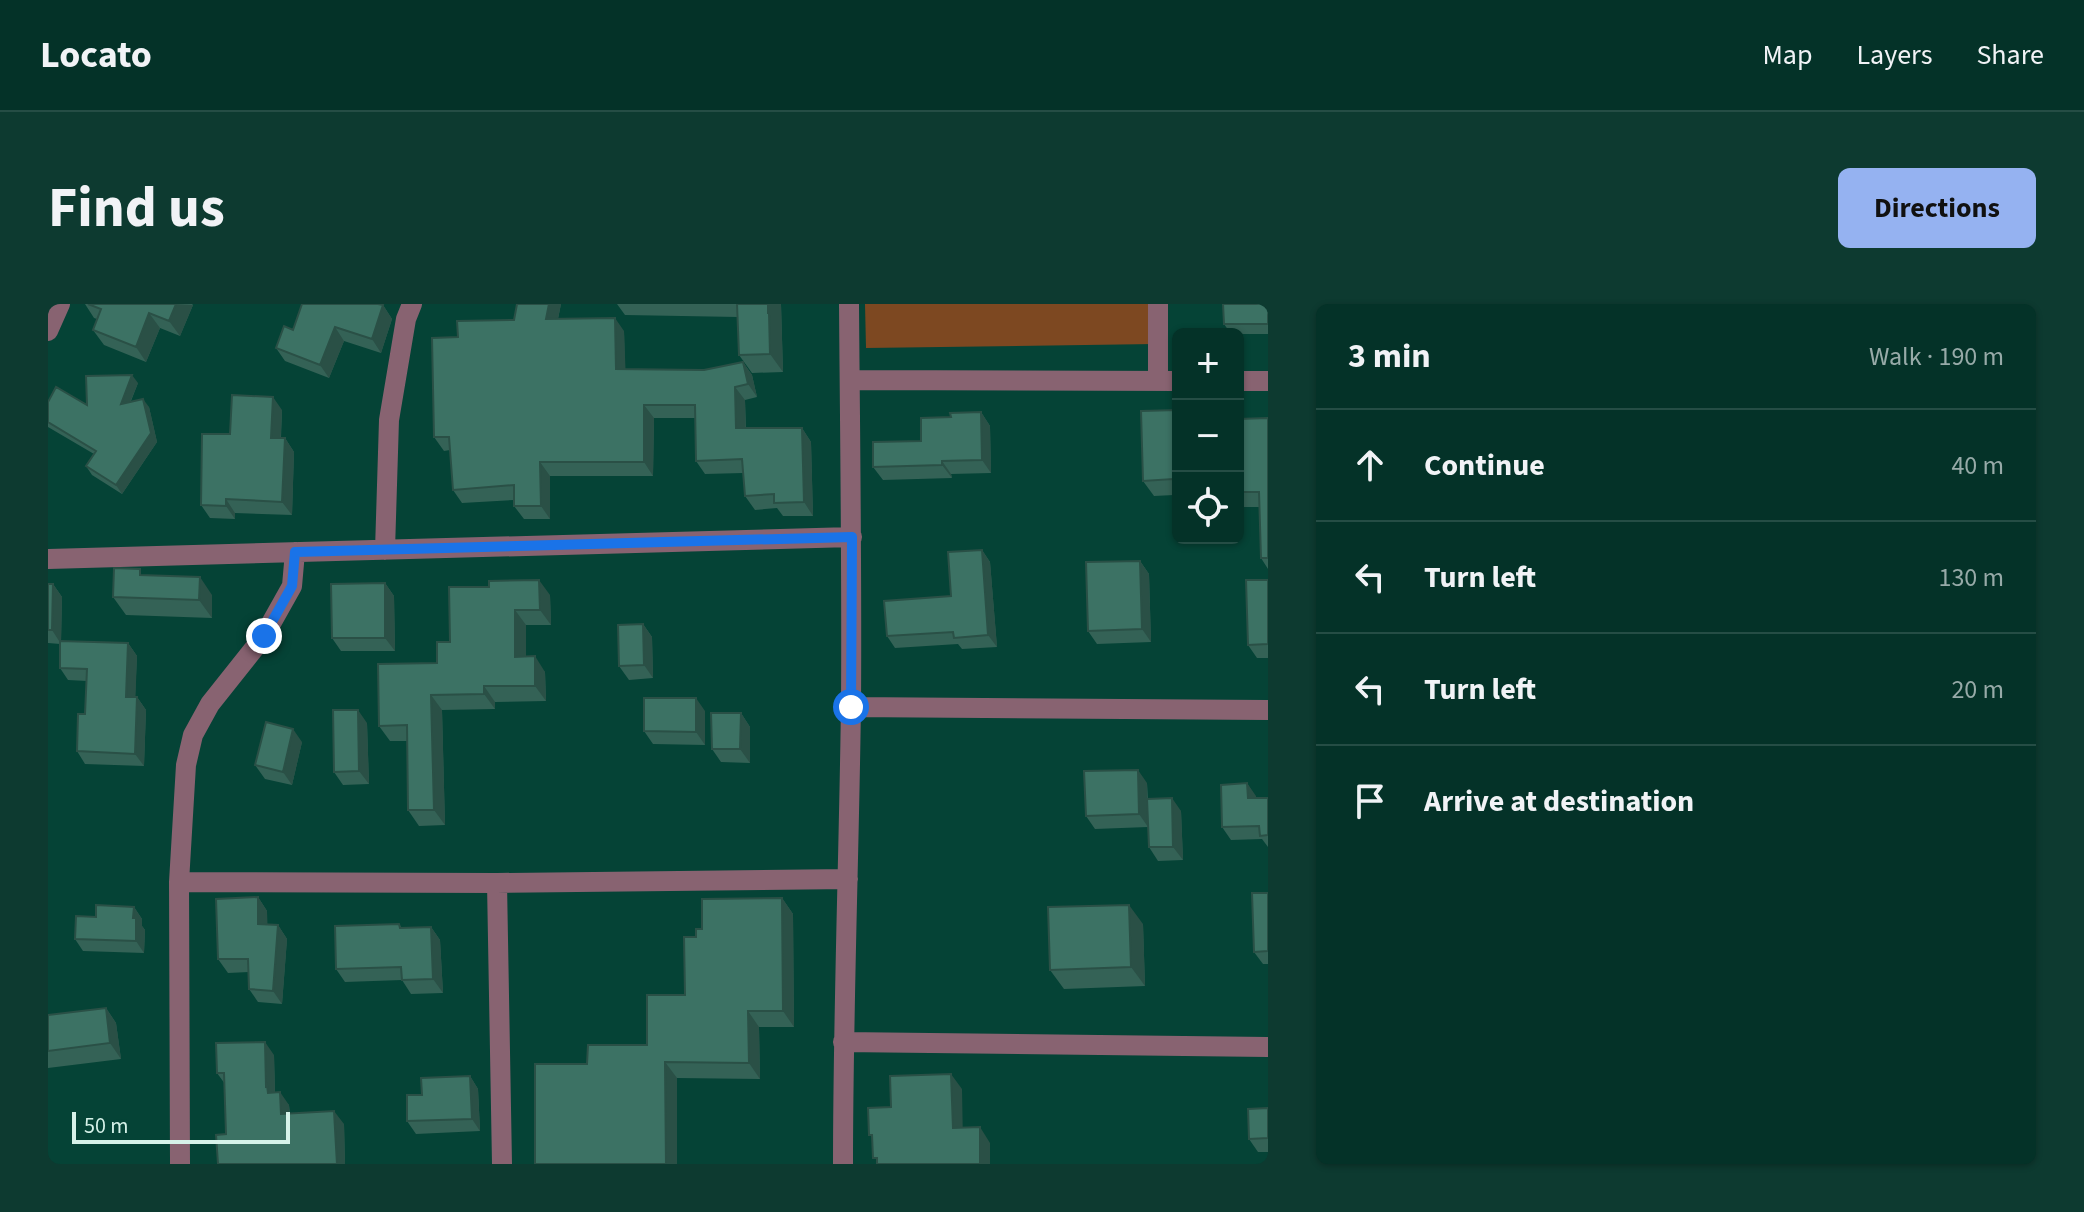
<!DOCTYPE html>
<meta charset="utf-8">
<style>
:root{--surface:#043228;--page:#0d3a30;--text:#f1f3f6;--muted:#97aaa8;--line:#254d45;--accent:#95b2f1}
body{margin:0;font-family:"Source Sans 3",sans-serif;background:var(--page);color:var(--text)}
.controls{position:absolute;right:24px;top:24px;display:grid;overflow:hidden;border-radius:12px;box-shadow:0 2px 6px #0004}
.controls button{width:72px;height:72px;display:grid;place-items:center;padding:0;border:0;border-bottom:2px solid var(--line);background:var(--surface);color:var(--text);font:40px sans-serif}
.scale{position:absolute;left:24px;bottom:20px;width:218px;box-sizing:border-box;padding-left:8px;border:4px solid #d6f2e9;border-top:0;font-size:22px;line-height:28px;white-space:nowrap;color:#d6f2e9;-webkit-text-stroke:6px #054336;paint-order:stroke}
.stop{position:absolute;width:24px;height:24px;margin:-18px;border:6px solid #1a73e8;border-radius:50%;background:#fff}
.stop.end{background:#1a73e8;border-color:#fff;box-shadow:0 2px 8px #0008}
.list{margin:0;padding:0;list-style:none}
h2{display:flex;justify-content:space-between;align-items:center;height:104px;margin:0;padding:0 32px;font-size:34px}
h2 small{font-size:26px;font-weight:400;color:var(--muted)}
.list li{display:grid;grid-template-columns:52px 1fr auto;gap:24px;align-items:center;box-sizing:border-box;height:112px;padding:0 32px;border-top:2px solid var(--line)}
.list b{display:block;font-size:30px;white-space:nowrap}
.list em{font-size:26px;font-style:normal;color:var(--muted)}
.icon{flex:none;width:44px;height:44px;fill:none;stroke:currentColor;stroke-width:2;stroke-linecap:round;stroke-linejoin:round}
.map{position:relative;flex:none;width:1220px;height:860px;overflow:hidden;border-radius:12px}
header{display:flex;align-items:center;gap:48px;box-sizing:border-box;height:112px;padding:0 40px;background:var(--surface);border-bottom:2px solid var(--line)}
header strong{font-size:38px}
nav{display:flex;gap:44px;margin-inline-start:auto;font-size:28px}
.intro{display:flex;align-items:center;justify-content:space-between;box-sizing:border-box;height:192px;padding:0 48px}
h1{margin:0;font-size:56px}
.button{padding:20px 36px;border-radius:12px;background:var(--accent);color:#111;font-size:28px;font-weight:700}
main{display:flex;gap:48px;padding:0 48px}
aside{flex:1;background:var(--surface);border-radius:12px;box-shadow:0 2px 6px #0004}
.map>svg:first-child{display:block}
</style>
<header>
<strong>Locato</strong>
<nav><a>Map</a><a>Layers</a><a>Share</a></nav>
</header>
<div class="intro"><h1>Find us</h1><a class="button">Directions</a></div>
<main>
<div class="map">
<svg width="1220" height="860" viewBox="0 0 1220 860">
<rect width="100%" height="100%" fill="#054336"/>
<!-- green -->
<path fill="#7d4821" d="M817,0H1106L1107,40L818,44Z"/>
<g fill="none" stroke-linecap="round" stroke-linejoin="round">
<!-- minor -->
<path stroke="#886371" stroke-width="20" d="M0,27L12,0
M802,76L1130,77
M1110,77V0
M1190,77H1220
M337,246L341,116L358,15L364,0
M0,255L804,233
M803,403L1220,406
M131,578L449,579L800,575
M449,579L454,860
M795,738L1220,743
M132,860L131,578L138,461L145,431L162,400L216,332L244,282L247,248
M795,860C795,707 801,553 803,400C804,266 802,133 801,0"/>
</g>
<!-- wall -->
<path fill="#346256" d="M37,0H144L145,1L132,32L112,24L98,58L56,41L45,26L49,15L46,14Z
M513,0L510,15L576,27L577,65L656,66L695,58L704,71L709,93L697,96L698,124H754L763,138L765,212H735L729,204L707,206L697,192L695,169L657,170L648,157L647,114H606L605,172H502V215H476L466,202V196L414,199L405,186L402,146L396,147L386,133L410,33Z
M569,0H733L735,68L704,69L691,51L690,13L577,11Z
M1220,0V30H1183L1176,20Z
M335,1L344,15L333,49L296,37L281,74L237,57L228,44L245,26Z
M90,79L83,97L101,103L109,138L74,190L44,171L38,162L46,150L0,123V98L39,101Z
M234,106L233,134H237L246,148L244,211L187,209V215L162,214L153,201L182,130Z
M1130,106V196L1126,191L1106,192L1095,177Z
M933,108L942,122L943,169L903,170L904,174L835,176L825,163L873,137L903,113Z
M1190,109L1194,115L1220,114V265L1213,254L1211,203H1190Z
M934,246L942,258L949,343L914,345L910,340L847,344L839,332L903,292Z
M1092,257L1101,270L1103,338L1049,340L1040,327Z
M1220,276V354H1209L1200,341Z
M337,279L346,292L347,347H293L284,334Z
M0,280H5L14,293L13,337L80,339L89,352L87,393H89L98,406L96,462L37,460L29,447L37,410L39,377L20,376L12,364V340L0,339Z
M441,283L502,291L503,321H478V352L497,368L498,397L447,398V405L394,406L397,521L371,522L360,506L359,437H342L331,422L389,359L402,338Z
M164,291V314L78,311L65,293Z
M595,320L604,333L605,374L581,376L571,362Z
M657,407V441L605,440L596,427Z
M693,409L702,423V459L673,458L664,445Z
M319,419L321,480L295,481L286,468Z
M254,438L244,481L217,475L207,461Z
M1099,479L1100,495L1133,507L1135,556L1110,557L1101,543L1100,523L1047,525L1038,512Z
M1199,479L1208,494H1220V543L1214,535L1183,536L1174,523Z
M1220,589V660H1215L1206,648Z
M210,593L219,607V621H230L239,635L234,700L210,698L201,685V668L180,669L170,655Z
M734,594L745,610L746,723H711L712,775L629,774V860H487L539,760L599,741L637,691L648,633Z
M86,603L94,615V622L97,626L96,649L35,647L27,635Z
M351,620L354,624L383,623L392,636L395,689L363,690L354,676L297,678L288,665Z
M1095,620L1097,682L1016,685L1002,666Z
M58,704L68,719L73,755L0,764V711Z
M226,751L227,788L241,801L242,809L296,820L297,860H170L178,830L177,780L169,769Z
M422,772L430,785L432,827L368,830L359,817L374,791Z
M1220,804V848H1210L1201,835Z"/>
<!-- shaded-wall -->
<path fill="#2a5046" d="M128,0L145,1L132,32L121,17Z
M501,0H513L507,29L498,15Z
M720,0H733L735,68L722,50Z
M335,1L344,15L333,49L324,35Z
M101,9L112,24L98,58L88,43Z
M567,14L576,27L578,78L568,65Z
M287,23L296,37L281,74L272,61Z
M695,58L704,71L709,93L700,80Z
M84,71L90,79L78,108L73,100Z
M687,83L697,96L698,137L688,124Z
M225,93L234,106L232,147L223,134Z
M95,95L101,103L109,138L74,190L68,181Z
M596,101L606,114L605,172L596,158Z
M933,108L942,122L943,169L934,156Z
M754,124L763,138L765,212L756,198Z
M237,134L246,148L244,211L234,198Z
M894,157L903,170L904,174L894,161Z
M492,158L502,172V215L493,202Z
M178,195L187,209V215L178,202Z
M934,246L942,258L949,343L940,331Z
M1092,257L1101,270L1103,338L1094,325Z
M152,273L164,291V314L151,296Z
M491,276L502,291L503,321L492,306Z
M337,279L346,292L347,347L337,334Z
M5,280L14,293L13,340L4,326Z
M467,306L478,321V368L467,353Z
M595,320L604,333L605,374L596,361Z
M80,339L89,352L87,405L78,393Z
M487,352L497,368L498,397L487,382Z
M436,382L447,398V405L436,390Z
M383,391L394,406L397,521L386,506Z
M89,393L98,406L96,462L87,450Z
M648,394L657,407V441L648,428Z
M310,406L319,419L321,480L311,467Z
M693,409L702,423V459L692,445Z
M245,425L254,438L244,481L235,468Z
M1090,466L1099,479L1100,523L1091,510Z
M1199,479L1208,492L1209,507L1200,494Z
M1124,494L1133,507L1135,556L1125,543Z
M210,593L219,607L220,633L210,620Z
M734,594L745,610L746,723L735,707Z
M1081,601L1095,620L1097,682L1083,663Z
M86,603L94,615V622L97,626L96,649L88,637L85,614Z
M230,621L239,635L234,700L225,687Z
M383,623L392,636L395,689L385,675Z
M58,704L68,719L73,755L62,739Z
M700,707L711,723L712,775L701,759Z
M217,738L226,751L227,792L220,789L218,782Z
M617,758L629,774V860H618Z
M903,770L914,785L915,839L905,824Z
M422,772L430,785L432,827L424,815Z
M232,788L241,801L242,823L233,810Z
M286,807L296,820L297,860H289Z
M932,823L942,839V860H932Z"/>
<!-- building -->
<path fill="#3c7264" stroke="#2a5046" stroke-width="2" d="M40,0H128L121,17L101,9L88,43L45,26L53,5Z
M254,0H330L335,1L324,35L287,23L272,61L228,44L236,22L245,26Z
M469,0H501L498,15L567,14L568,65L656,66L695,58L700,80L687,83L688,124H754L756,198L726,199V190L697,192L694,155L648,157L647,101H596V158H492L493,202H466V181L405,186L401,133H386L384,34L410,33L409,17L466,16Z
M689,0H720V9H721L722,50L691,51Z
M1175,0H1220V20H1176Z
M84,71L73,100L95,95L103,129L68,181L38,162L48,147L0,118V98L8,83L39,101L38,72Z
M184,91L225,93L223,134H237L234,198L178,195V202L153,201L154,130H182Z
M1130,106V190H1125V175L1095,177L1093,107Z
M933,108L934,156L894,157V161L825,163V138L873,137V114L903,113L902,109Z
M1220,114V254H1213L1211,188H1190V115Z
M934,246L940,331L906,334L905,328L839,332L836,297L903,292L900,248Z
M1092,257L1094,325L1040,327L1038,258Z
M66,264L92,265V271L152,273L151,296L65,293Z
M491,276L492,306H467V353L487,352V382H436V390L383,391L386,506H360L359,421L331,422L330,360L389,359V338H402L401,283H441V277Z
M1198,276H1220V340L1200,341Z
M337,279V334H284L283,280Z
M0,280H5L4,326H0Z
M595,320L596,361L571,362L570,321Z
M12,337L80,339L78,393H89L87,450L29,447L30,410H37L39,365L12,364Z
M596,394H648V428L596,427Z
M285,406H310L311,467L286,468Z
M663,409H693L692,445H664Z
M218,418L245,425L235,468L207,461Z
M1090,466L1091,510L1038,512L1036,467Z
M1199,479L1200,494H1220V531L1212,532L1211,522L1174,523L1173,481Z
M1124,494L1125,543H1101L1099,495Z
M1204,589H1220V647L1206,648Z
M210,593V620L230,621L225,687L201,685L200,655H170L168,595Z
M734,594L735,707H700L701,759L617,758L618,860H487V760H539L540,741H599V691H637L636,633H648V625H654V595Z
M48,601L86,603L85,614H88V637L27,635L28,612L48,613Z
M1081,601L1083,663L1002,666L1000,603Z
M351,620L352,624L383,623L385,675L354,676L353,663L288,665L287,622Z
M58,704L62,739L0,747V711Z
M217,738L218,782L219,781L220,789L232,788L233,810L286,807L289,860H170L168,831L178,830L176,769H169L168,739Z
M903,770L905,824L932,823V860H829V854H825L824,831H821L820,804L843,803L842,772Z
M422,772L424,815L359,817V791H374L373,774Z
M1220,804V834L1201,835L1200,805Z"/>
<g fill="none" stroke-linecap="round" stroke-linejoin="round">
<!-- route -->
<path stroke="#1a73e8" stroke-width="10" d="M216,332L244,282L247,248L804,233L803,403"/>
</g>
</svg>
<div class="controls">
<button>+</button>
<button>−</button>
<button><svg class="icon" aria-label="locate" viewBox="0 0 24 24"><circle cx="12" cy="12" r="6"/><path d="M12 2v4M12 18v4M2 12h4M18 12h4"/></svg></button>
</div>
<div class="scale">50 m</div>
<div class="stop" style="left:803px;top:403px"></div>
<div class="stop end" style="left:216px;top:332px"></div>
</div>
<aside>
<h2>3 min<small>Walk · 190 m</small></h2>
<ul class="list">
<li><svg class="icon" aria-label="ahead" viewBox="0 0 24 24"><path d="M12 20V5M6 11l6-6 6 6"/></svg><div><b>Continue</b></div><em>40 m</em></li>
<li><svg class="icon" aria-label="left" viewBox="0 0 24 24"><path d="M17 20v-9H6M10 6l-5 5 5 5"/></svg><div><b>Turn left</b></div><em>130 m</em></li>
<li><svg class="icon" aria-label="left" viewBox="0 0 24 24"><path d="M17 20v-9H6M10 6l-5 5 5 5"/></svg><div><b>Turn left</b></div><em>20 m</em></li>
<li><svg class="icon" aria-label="arrive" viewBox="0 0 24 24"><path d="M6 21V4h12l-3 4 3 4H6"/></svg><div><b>Arrive at destination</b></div></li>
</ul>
</aside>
</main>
